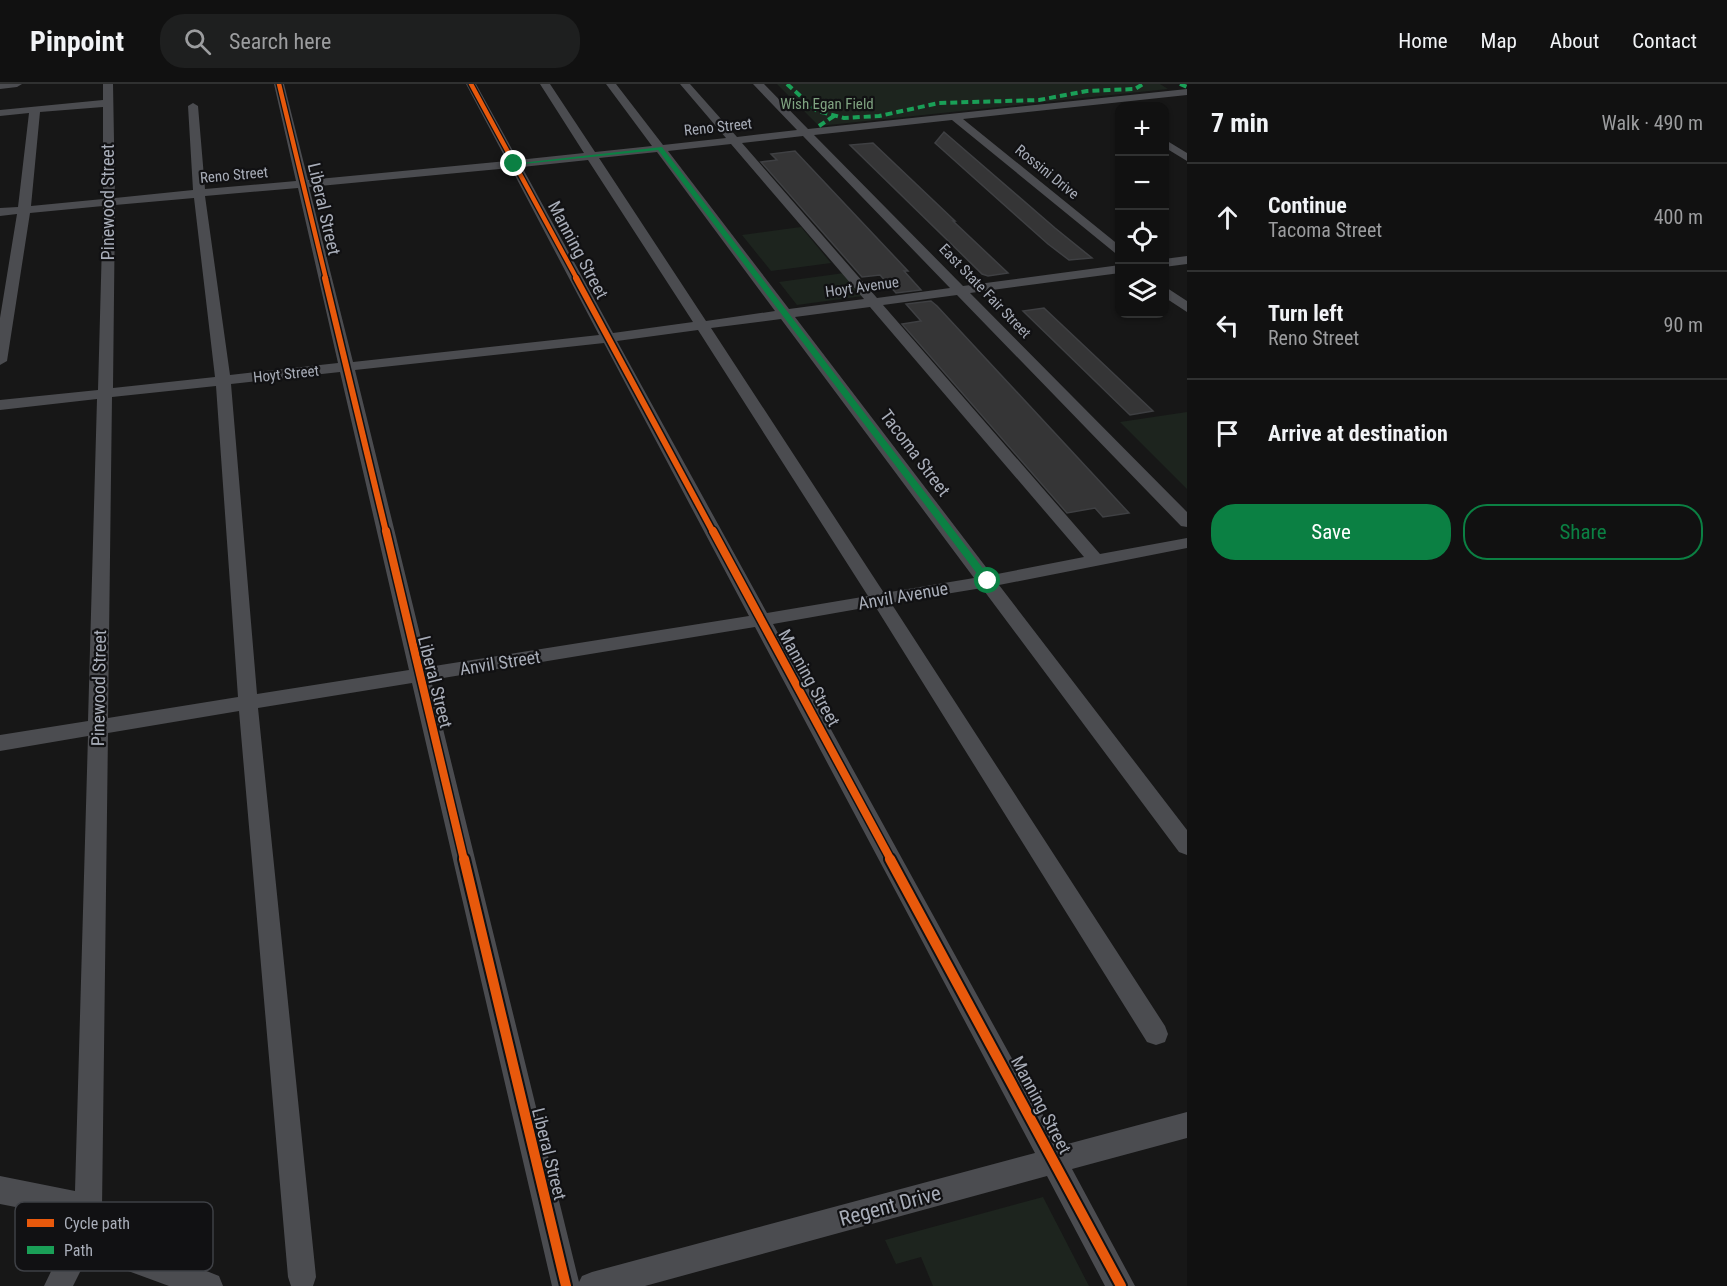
<!DOCTYPE html>
<meta charset="utf-8">
<style>
:root{--surface:#111;--page:#1e1f1f;--text:#f1f3f6;--muted:#9c9d9f;--line:#303131;--accent:#0b8043}
body{margin:0;font-family:"Roboto Condensed",sans-serif;background:var(--page);color:var(--text)}
.controls{position:absolute;right:18px;top:18px;display:grid;overflow:hidden;border-radius:12px;box-shadow:0 2px 4px #0004}
.controls button{width:54px;height:54px;display:grid;place-items:center;padding:0;border:0;border-bottom:2px solid var(--line);background:var(--surface);color:var(--text);font:30px sans-serif}
.stop{position:absolute;width:18px;height:18px;margin:-14px;border:4px solid #0b8043;border-radius:50%;background:#fff}
.stop.end{background:#0b8043;border-color:#fff;box-shadow:0 2px 6px #0008}
.list{margin:0;padding:0;list-style:none}
h2{display:flex;justify-content:space-between;align-items:center;height:78px;margin:0;padding:0 24px;font-size:26px}
h2 small{font-size:20px;font-weight:400;color:var(--muted)}
.list li{display:grid;grid-template-columns:39px 1fr auto;gap:18px;align-items:center;box-sizing:border-box;height:108px;padding:0 24px;border-top:2px solid var(--line)}
.list b{display:block;font-size:22px;white-space:nowrap}
.list p{margin:0;font-size:20px;white-space:nowrap;color:var(--muted)}
.list em{font-size:20px;font-style:normal;color:var(--muted)}
.actions{display:flex;gap:12px;padding:18px 24px}
.actions a{flex:1;padding:14px 0;border:2px solid var(--accent);border-radius:24px;text-align:center;font-size:21px;color:var(--accent)}
.actions .main{background:var(--accent);color:#fff}
.icon{flex:none;width:33px;height:33px;fill:none;stroke:currentColor;stroke-width:2;stroke-linecap:round;stroke-linejoin:round}
.map{position:relative;flex:none;width:1187px;height:1202px;overflow:hidden}
header{display:flex;align-items:center;gap:36px;box-sizing:border-box;height:84px;padding:0 30px;background:var(--surface);border-bottom:2px solid var(--line)}
header strong{font-size:28px}
nav{display:flex;gap:33px;margin-inline-start:auto;font-size:21px}
.search{width:420px;height:54px;background:var(--page);display:flex;align-items:center;gap:15px;box-sizing:border-box;padding:0 21px;border-radius:24px;color:var(--muted);font-size:22px}
main{display:flex}
aside{flex:1;background:var(--surface)}
.map>svg:first-child{display:block}
</style>
<header>
<strong>Pinpoint</strong>
<div class="search"><svg class="icon" aria-label="search" viewBox="0 0 24 24"><circle cx="10" cy="10" r="6"/><path d="M15 15l6 6"/></svg>Search here</div>
<nav><a>Home</a><a>Map</a><a>About</a><a>Contact</a></nav>
</header>
<main>
<div class="map">
<svg width="1187" height="1202" viewBox="0 0 1187 1202">
<rect width="100%" height="100%" fill="#171717"/>
<!-- green -->
<path fill="#1d241e" d="M777,0H1160L1168,5L819,42Z
M801,143L831,179L771,187L742,151Z
M844,189L863,212L797,221L779,198Z
M1187,328V405L1120,338Z
M1043,1113L1089,1202H933L921,1173L896,1180L885,1156Z"/>
<!-- building -->
<path fill="#353536" stroke="#3f4043" stroke-width="1.5" d="M944,48L1055,144L1092,174L1069,176L1048,160L935,59Z
M873,59L955,137H953L1008,189L988,192L982,190L850,61Z
M795,67L908,187H904L921,206L896,209L880,191L862,193L761,78L777,76L771,70Z
M931,217L937,222L1129,429L1103,433L1095,424L1067,429L902,240L921,237L906,220Z
M1044,224L1079,257L1153,327L1130,331L1023,227Z"/>
<g fill="none" stroke-linecap="round" stroke-linejoin="round">
<!-- minor -->
<path fill="#4b4c50" fill-rule="evenodd" d="M0,0H22L17,3L0,5Z
M103,0H113L115,114L193,106L188,22L193,19L198,22L205,105L296,97L274,0H284L308,96L507,77L466,0H476L518,76L584,69L540,0H550L595,68L652,62L606,0H616L663,61L726,54L680,0H690L737,53L797,46L753,0H764L808,45L1187,5V11L963,35L1120,162V173L952,36L814,51L963,202L1120,181V189L970,209L1187,428V443L1181,442L957,211L883,221L1100,470L1187,454V464L999,501L1187,746V771L1179,768L982,504L891,519L1165,942L1168,950L1165,958L1156,961L1147,958L875,522L773,540L1060,1062L1187,1028V1054L1072,1085L1135,1202H1105L1047,1092L645,1202H552L412,599L258,624L316,1193L313,1202H291L288,1193L239,627L108,649L102,1124L97,1150L120,1156L209,1188L219,1192L223,1202H169L120,1184L86,1176L73,1202H44L69,1150L72,1134L0,1120V1092L75,1107L88,652L0,667V651L88,637L97,315L0,326V316L98,306L103,122L30,129L7,277L0,281V234L17,130L0,132V124L18,123L29,29L0,32V26L103,16ZM103,23V115L31,122L40,28ZM803,52L950,204L877,214L742,59ZM731,60L864,215L789,225L668,67ZM657,68L775,227L706,237L599,74ZM588,76L693,238L613,249L522,83ZM511,84L599,251L353,278L309,103ZM298,104L338,279L230,291L205,112ZM194,114L215,293L113,304L115,121ZM870,223L1084,473L992,491L795,233ZM781,235L974,494L884,509L711,244ZM698,246L868,512L767,529L617,257ZM604,259L749,532L428,583L355,286ZM340,288L409,586L257,610L231,300ZM216,302L238,613L108,634L112,313ZM755,543L1035,1069L592,1188L582,1192L579,1198L431,596Z
M1164,55L1187,69V77L1164,63Z
M1187,172V180L1164,183V175Z
M1164,202L1187,217V228L1164,213Z"/>
<!-- quiet -->
<path stroke="#1a9f57" stroke-width="4" stroke-dasharray="7 4" stroke-linecap="butt" d="M787,0L817,27L844,34L879,32L939,19L1039,16L1087,7L1135,5L1143,0
M1180,0L1187,3
M819,42L834,32"/>
<!-- cycleway-far3 casing -->
<g stroke="#111113" stroke-width="7">
<path id="cycleway-far3" d="M279,0L326,195
M471,0L577,195"/>
</g>
<!-- cycleway-far2 casing -->
<g stroke="#111113" stroke-width="9">
<path id="cycleway-far2" d="M325,194L386,448
M576,194L713,448"/>
</g>
<!-- cycleway-far1 casing -->
<g stroke="#111113" stroke-width="11">
<path id="cycleway-far1" d="M386,447L464,776
M713,447L891,776"/>
</g>
<!-- cycleway casing -->
<g stroke="#111113" stroke-width="14">
<path id="cycleway" d="M464,775L566,1202
M890,775L1121,1202"/>
</g>
<!-- cycleway-far3 -->
<use href="#cycleway-far3" stroke="#e8590c" stroke-width="4.5"/>
<!-- cycleway-far2 -->
<use href="#cycleway-far2" stroke="#e8590c" stroke-width="6"/>
<!-- cycleway-far1 -->
<use href="#cycleway-far1" stroke="#e8590c" stroke-width="8"/>
<!-- cycleway -->
<use href="#cycleway" stroke="#e8590c" stroke-width="10"/>
</g>
<!-- route -->
<path fill="#0b8043" d="M662,63L991,495V499H984L658,66L514,81L512,80Z"/>
<g text-anchor="middle" stroke-width="4.5" stroke-linejoin="round" paint-order="stroke">
<!-- far-park labels -->
<g font-size="15" fill="#7fa381" stroke="#111113">
<text x="827" y="25">Wish Egan Field</text>
</g>
<!-- far-street labels -->
<g font-size="15" fill="#a8adb8" stroke="#111113">
<text transform="translate(718 43) rotate(-6)" y="5">Reno Street</text>
<text transform="translate(1047 88) rotate(39)" y="5">Rossini Drive</text>
<text transform="translate(234 91) rotate(-5)" y="5">Reno Street</text>
<text transform="translate(862 203) rotate(-8)" y="5">Hoyt Avenue</text>
<text transform="translate(985 207) rotate(46)" y="5">East State Fair Street</text>
<text transform="translate(286 290) rotate(-6)" y="5">Hoyt Street</text>
</g>
<!-- street labels -->
<g font-size="18" fill="#a8adb8" stroke="#111113">
<text transform="translate(108 118) rotate(-90)" y="6">Pinewood Street</text>
<text transform="translate(324 125) rotate(77)" y="6">Liberal Street</text>
<text transform="translate(578 166) rotate(62)" y="6">Manning Street</text>
<text transform="translate(915 369) rotate(53)" y="6">Tacoma Street</text>
<text transform="translate(903 512) rotate(-10)" y="6">Anvil Avenue</text>
<text transform="translate(500 579) rotate(-9)" y="6">Anvil Street</text>
<text transform="translate(809 594) rotate(61)" y="6">Manning Street</text>
<text transform="translate(435 598) rotate(76)" y="6">Liberal Street</text>
<text transform="translate(99 604) rotate(-89)" y="6">Pinewood Street</text>
<text transform="translate(1041 1021) rotate(62)" y="6">Manning Street</text>
<text transform="translate(549 1070) rotate(76)" y="6">Liberal Street</text>
</g>
<!-- near-street labels -->
<g font-size="21" fill="#a8adb8" stroke="#111113">
<text transform="translate(890 1122) rotate(-15)" y="7">Regent Drive</text>
</g>
</g>
<!-- legend -->
<rect x="15" y="1118" width="198" height="69" rx="9" fill="#111113" stroke="#3e4045" stroke-width="1.5"/>
<rect x="27" y="1135" width="27" height="8" fill="#e8590c"/>
<rect x="27" y="1162" width="27" height="8" fill="#1a9f57"/>
<g font-size="16" fill="#a8adb8">
<text x="64" y="1145">Cycle path</text>
<text x="64" y="1172">Path</text>
</g>
</svg>
<div class="controls">
<button>+</button>
<button>−</button>
<button><svg class="icon" aria-label="locate" viewBox="0 0 24 24"><circle cx="12" cy="12" r="6"/><path d="M12 2v4M12 18v4M2 12h4M18 12h4"/></svg></button>
<button><svg class="icon" aria-label="layers" viewBox="0 0 24 24"><path d="M12 4l9 5-9 5-9-5zM3 14l9 5 9-5"/></svg></button>
</div>
<div class="stop" style="left:988px;top:497px"></div>
<div class="stop end" style="left:514px;top:80px"></div>
</div>
<aside>
<h2>7 min<small>Walk · 490 m</small></h2>
<ul class="list">
<li><svg class="icon" aria-label="ahead" viewBox="0 0 24 24"><path d="M12 20V5M6 11l6-6 6 6"/></svg><div><b>Continue</b><p>Tacoma Street</p></div><em>400 m</em></li>
<li><svg class="icon" aria-label="left" viewBox="0 0 24 24"><path d="M17 20v-9H6M10 6l-5 5 5 5"/></svg><div><b>Turn left</b><p>Reno Street</p></div><em>90 m</em></li>
<li><svg class="icon" aria-label="arrive" viewBox="0 0 24 24"><path d="M6 21V4h12l-3 4 3 4H6"/></svg><div><b>Arrive at destination</b></div></li>
</ul>
<div class="actions"><a class="main">Save</a><a>Share</a></div>
</aside>
</main>
